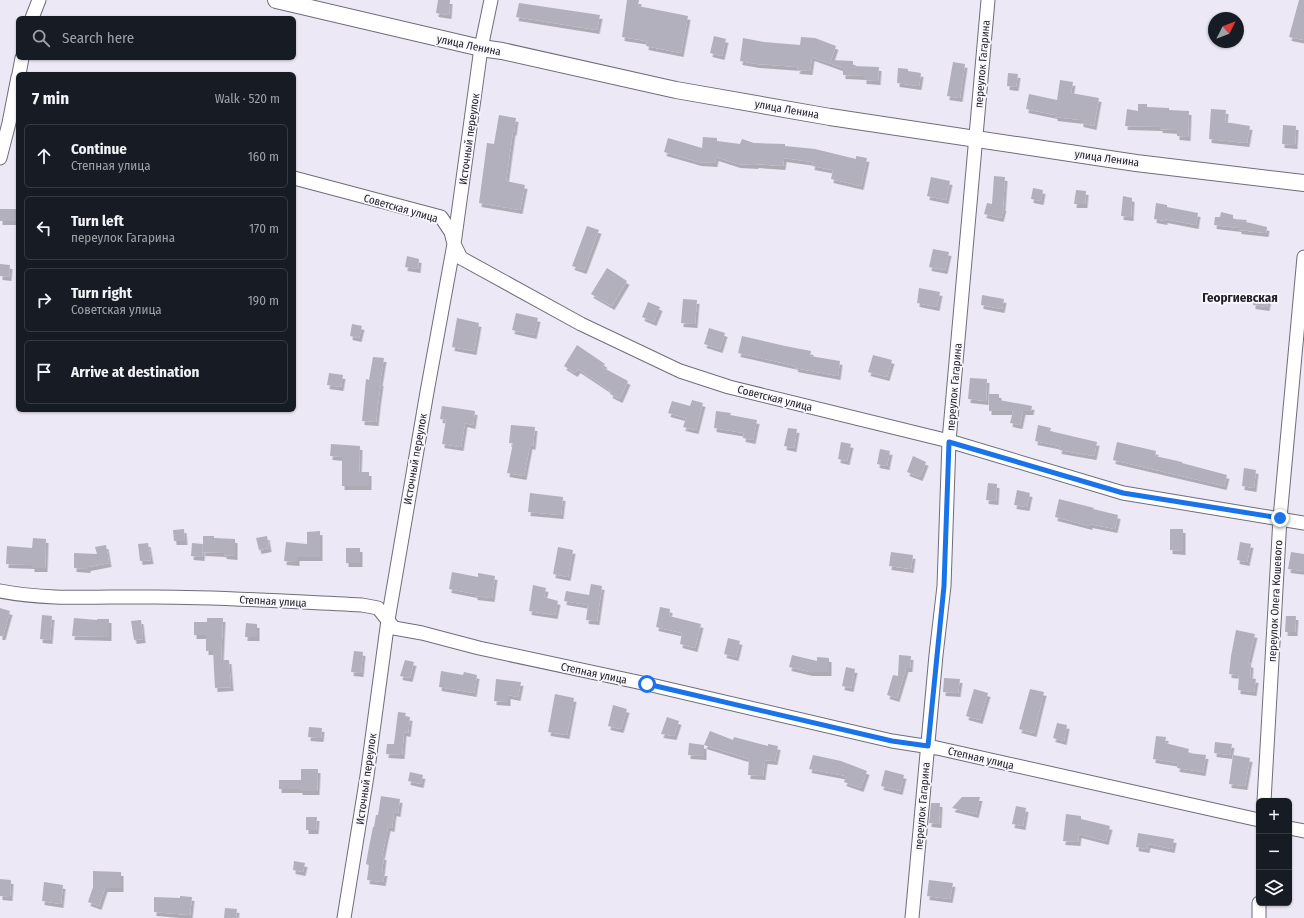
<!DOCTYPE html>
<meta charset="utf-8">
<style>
:root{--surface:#171b24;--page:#242831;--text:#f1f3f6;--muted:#9ea1a6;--line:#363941}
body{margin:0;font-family:"Fira Sans Condensed",sans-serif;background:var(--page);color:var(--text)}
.controls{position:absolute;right:12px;bottom:12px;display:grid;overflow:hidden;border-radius:6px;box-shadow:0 1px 3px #0004}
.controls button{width:36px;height:36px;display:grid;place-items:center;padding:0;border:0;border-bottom:1px solid var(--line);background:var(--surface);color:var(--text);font:20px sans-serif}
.compass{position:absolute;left:1208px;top:12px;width:36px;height:36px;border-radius:50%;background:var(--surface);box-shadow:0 1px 3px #0004;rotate:48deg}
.stop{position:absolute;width:12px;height:12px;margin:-9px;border:3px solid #1a73e8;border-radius:50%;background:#fff}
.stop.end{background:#1a73e8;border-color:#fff;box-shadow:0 1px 4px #0008}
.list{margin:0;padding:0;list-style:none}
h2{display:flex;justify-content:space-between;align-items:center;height:52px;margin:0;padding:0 16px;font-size:17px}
h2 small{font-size:13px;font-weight:400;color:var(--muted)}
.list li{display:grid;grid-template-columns:26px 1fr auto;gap:12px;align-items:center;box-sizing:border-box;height:64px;margin:0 8px 8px;padding:0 8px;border:1px solid var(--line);border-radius:6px}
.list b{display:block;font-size:15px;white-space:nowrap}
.list p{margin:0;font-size:13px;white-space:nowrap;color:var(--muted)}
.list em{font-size:13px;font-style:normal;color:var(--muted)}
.icon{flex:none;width:22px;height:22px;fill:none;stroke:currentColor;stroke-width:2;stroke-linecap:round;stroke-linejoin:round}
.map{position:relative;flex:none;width:1304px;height:918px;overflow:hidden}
.search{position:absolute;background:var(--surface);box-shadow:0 1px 3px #0004;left:16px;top:16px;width:280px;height:44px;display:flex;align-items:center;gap:10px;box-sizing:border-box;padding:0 14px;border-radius:6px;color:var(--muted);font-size:15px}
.panel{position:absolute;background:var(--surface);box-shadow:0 1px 3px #0004;left:16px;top:72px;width:280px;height:340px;border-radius:6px}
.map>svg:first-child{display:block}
</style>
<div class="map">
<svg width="1304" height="918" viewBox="0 0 1304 918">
<defs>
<filter id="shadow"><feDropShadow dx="2.5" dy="4" stdDeviation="0" flood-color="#0004"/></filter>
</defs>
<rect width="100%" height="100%" fill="#ece8f6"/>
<!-- building -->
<path fill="#b3b0bd" filter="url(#shadow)" d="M438,0H450L449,15L436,13Z
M627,0H639L638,6L688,16L681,53L646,46L647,41L622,37Z
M1299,0H1304V40L1289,37Z
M519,3L600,15L597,30L516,17Z
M714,36L726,39L722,56L710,53Z
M801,37L815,38L836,46L831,60L853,61V66L879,67L878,81L864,80V76L843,75V68L812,57L810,71L797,70L798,67L757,64L740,61L743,38L764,42L800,45Z
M953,62L965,64L960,98L947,96Z
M898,68L908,69V71L921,73L919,86L897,83Z
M1008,73L1018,74L1016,87L1007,86Z
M1060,80L1073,82L1071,93L1099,98L1094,126L1081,123V120L1055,117V115L1026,109L1029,94L1057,100Z
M1138,104H1147V107L1169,108V110L1189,111L1188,137L1177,136V130L1160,129V127L1125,126L1127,109L1138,111Z
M1211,109L1226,110L1225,122L1250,126L1247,143L1209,139Z
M499,115L516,118L514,132L513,131L506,181L525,185L520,210L479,203L487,143L494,144Z
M1283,125L1296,126L1295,145L1282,144Z
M703,137L717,138V141L740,144L742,139L754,143L785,144V146L815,149L856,159V156L867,158L861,186L831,179L833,170L812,166L813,162L784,158L783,166L756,164V165L738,164L716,157L715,163L699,162L664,152L668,138L702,148Z
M994,176L1005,177L1003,207H1004L1001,218L984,214L987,203L992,204Z
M931,177L950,181L946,200L927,196Z
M1033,188L1043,190L1041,201L1031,199Z
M1076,190L1086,191L1085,204H1074Z
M1123,196L1132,198L1131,217L1121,216Z
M1156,203L1167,205V207L1198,213L1196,225L1165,219V221L1154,219Z
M0,209H18V221H0Z
M1221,212L1233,215V219L1247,220L1246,222L1267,227L1266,233L1239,230V228L1214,225L1215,217H1220Z
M587,226L599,230L584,270L572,266Z
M933,249L949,252L945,270L929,267Z
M407,256L419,259L418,269L405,267Z
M0,264L10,265L9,277L0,276Z
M607,268L627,281L612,306L591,294Z
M919,288L940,292L937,307L917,303Z
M982,295L1004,299L1002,309L981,305Z
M1254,295L1269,297L1267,307L1253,305Z
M683,299L697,300L695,324L681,323Z
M648,302L660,307L654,322L642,317Z
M516,313L538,318L534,335L512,330Z
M457,318L479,323L474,351L452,347Z
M352,324L362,326L359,338L350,336Z
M709,328L725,333L720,349L704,344Z
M742,336L785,346L811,351L810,356L840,361L838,376L795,368L796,366L738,353Z
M577,345L605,364L602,367L628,381L620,399L610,394L611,391L578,369L575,373L564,366Z
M873,355L892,360L887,377L868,372Z
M373,357L384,358L380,382H381L378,404L376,422L362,421L366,379L369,380Z
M329,373L343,375L341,387L327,385Z
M970,378L987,379L986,401L968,399Z
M989,394H999V400L1032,406L1031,411H1023L1020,425L1010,423L1013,411H989Z
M692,400L703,403L696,430L683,427L686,418L668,413L672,401L690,406Z
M442,406L475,411L473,425L465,423L461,447L442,444L446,420L440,419Z
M716,411L731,413L730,415L757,420L753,440L743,438L744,433L714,428Z
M511,425L535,427L533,446L530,445L524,476L507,473L513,443H509Z
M1038,425L1051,428L1050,431L1097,442L1094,456L1059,450L1060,446L1035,441Z
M788,428L797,429L794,448L784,446Z
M841,442L851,444L847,461L838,459Z
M1117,442L1156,451L1155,456L1182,462V463L1227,475L1224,486L1113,460Z
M331,444L360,446L359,472H369V486H342V457L330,456Z
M880,449L890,451L887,466L877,464Z
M913,456L926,462L920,477L907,472Z
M1244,468L1256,470L1254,488L1242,486Z
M988,483L997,484L996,501L986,500Z
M1017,490L1030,493L1027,507L1014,505Z
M530,493L563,497L561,515L528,512Z
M1059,499L1094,508L1093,509L1118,515L1115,529L1090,524V526L1055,517Z
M184,529L185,541H174L173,530Z
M1170,529H1183V551L1170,550Z
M320,531V557H297V562L284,561L286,542L307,544V532Z
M203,536H214V538L235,539V556L224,555V553L203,552Z
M267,536L269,548L259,550L256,538Z
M33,538L46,539L45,568H32V565L6,564L7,546L32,548Z
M1240,542L1251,544L1247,562L1237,560Z
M148,543L151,560L140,561L138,544Z
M192,543L203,544L202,557L191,556Z
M106,545L109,563L88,567V569L74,568V553L97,554L95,547Z
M558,547L573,550L568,577L553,574Z
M346,548H360V563H346Z
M891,552L913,555L911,569L889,566Z
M1291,552L1304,554V571L1288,569Z
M452,572L478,577V573L495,576L492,598L475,596V594L449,589Z
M591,584L602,586L597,621L586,620L588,605L564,601L566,591L589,595Z
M533,585L546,588L544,597L558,601L555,615L529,611Z
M660,607L670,609L669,616L701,624L695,648L680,644L682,633L656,627Z
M0,608L10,611L3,636H0Z
M42,615L52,616L50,640L40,639Z
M1286,616H1296L1295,632H1285Z
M74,618L97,620V619H109V637L72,636Z
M207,618H223L221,660H229L231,687L215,688L213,651H206V635H194V622H207Z
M141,620L143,639L134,640L131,621Z
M246,623L257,624V637H245Z
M1236,630L1255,634L1248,663L1251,664L1250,678L1256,679L1254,692L1238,690L1239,675L1229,674L1231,656Z
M728,638L740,641L736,657L724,654Z
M354,651L363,652L361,673L351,672Z
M792,655L817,661V657L829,658V672H810L789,667Z
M899,655L911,656L910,668H906L897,698L887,695L893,675L898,676Z
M405,660L414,662L410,678L400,676Z
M846,667L855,669L851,688L842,686Z
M441,671L463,675L464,672L477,675L474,693L439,687Z
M944,678L960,679L958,693L943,692Z
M496,679L521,682L518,697L508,695V702L494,701Z
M974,689L988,693L980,720L966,716Z
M1030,689L1044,692L1034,733L1019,729Z
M555,694L574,698L567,735L548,732Z
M613,705L627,709L621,729L608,726Z
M398,712L406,713L405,716L410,717L408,733L404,732L402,755L386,754L387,744H394Z
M667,717L679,721L674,736L661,734Z
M1057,723L1067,725L1064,741L1053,738Z
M309,727L322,728L321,738L308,737Z
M710,731L733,740L734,737L768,746V744L778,746L775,761L765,760L763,776L748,775L749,759L704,745Z
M1156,736L1166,737L1165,743L1189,749L1188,753L1206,755L1203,772L1177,768L1178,763L1153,759Z
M1215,742L1232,744L1230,755L1214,753Z
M689,743L704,745V756L688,755Z
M813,755L841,761L867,771L861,788L844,782L846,776L809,769Z
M1233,755L1250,758L1245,786L1229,784Z
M301,769H318L317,791H300V789H279V780H301Z
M885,770L904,775L900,791L881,786Z
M410,772L423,775L421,784L408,781Z
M381,796L400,799L398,813L394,812L392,828L388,827L382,856H384L382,872H385L383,882L367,880L369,865L366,864L368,852L373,827H374L376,815H378Z
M962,797H980L976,814L952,808Z
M931,803H940L939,824L929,823Z
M1016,806L1026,808L1023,826L1012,824Z
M1066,814L1081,816V819L1110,826L1106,841L1079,834L1078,842L1063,841Z
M306,817H317L316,830H306Z
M1138,833L1174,839L1172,849L1148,844L1147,849L1136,847Z
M294,861L305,863L303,872L293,870Z
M93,871L121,872V888H105L99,906L88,902L93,887Z
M0,879L11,880L10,897L0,896Z
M929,880L953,883L950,899L927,896Z
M44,882L63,885L61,904L42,901Z
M180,896L192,897L190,915L154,912V897L180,898Z
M225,908L237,909L236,918H224Z"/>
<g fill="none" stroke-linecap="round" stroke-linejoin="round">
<!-- minor casing -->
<g stroke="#706d79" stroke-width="15">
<path id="minor" d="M32,18L39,0
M19,74L22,58
M0,158L9,123L18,77
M294,178L441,217L451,232L454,244L461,258L581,324L680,371L729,387L949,441L1123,493L1304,523
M0,591C51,601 103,596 155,597C224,597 293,602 362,605L378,608L394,628L422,633L479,648L647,684L892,741L937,748L1259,820
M1264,801L1280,518L1304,257
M1289,828L1304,831
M344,918L367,776L388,620L427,392L454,244L481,48L491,0
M912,918L936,655L944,586L949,441L988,0
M1259,918V903"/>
</g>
<!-- tertiary casing -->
<g stroke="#706d79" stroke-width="18">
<path id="tertiary" d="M276,0L481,48L502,51L676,90L830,117L1136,163L1304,183"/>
</g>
<!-- minor -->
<use href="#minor" stroke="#fff" stroke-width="13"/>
<!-- tertiary -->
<use href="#tertiary" stroke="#fff" stroke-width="16"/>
</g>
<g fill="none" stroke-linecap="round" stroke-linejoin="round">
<!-- route -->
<path stroke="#1a73e8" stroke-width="5" d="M647,684L892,741L928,746L944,586L949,442L1123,493L1280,518"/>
</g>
<g text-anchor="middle" stroke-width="3.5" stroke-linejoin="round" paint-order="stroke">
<!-- street labels -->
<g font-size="11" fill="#222126" stroke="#f9f7ff">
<text transform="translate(469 45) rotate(12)" y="4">улица Ленина</text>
<text transform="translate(982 64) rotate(-85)" y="4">переулок Гагарина</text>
<text transform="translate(787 109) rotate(10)" y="4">улица Ленина</text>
<text transform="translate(469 139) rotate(-82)" y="4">Источный переулок</text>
<text transform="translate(1107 158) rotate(8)" y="4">улица Ленина</text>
<text transform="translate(401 208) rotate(16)" y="4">Советская улица</text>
<text transform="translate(954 387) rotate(-85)" y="4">переулок Гагарина</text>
<text transform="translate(775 398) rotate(14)" y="4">Советская улица</text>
<text transform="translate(415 459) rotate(-80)" y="4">Источный переулок</text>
<text transform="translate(273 601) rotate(3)" y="4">Степная улица</text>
<text transform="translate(1275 601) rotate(-87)" y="4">переулок Олега Кошевого</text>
<text transform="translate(594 673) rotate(12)" y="4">Степная улица</text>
<text transform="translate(981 758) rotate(13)" y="4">Степная улица</text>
<text transform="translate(366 779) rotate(-82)" y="4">Источный переулок</text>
<text transform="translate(922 806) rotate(-85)" y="4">переулок Гагарина</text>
</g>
<!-- quarter labels -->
<g font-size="13" font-weight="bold" fill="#222126" stroke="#f9f7ff">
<text x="1240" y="302">Георгиевская</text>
</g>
</g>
</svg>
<div class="controls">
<button>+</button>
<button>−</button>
<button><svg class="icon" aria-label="layers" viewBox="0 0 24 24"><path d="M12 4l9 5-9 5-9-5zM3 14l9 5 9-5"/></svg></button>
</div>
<svg class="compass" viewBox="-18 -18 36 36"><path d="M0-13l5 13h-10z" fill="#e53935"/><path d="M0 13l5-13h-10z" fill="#9ea1a6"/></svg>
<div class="stop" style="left:647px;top:684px"></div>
<div class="stop end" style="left:1280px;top:518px"></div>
<div class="search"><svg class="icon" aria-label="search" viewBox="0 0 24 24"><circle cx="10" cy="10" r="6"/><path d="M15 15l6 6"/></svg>Search here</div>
<section class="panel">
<h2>7 min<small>Walk · 520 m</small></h2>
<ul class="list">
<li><svg class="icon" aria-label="ahead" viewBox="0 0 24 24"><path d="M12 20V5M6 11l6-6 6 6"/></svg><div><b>Continue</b><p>Степная улица</p></div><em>160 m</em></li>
<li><svg class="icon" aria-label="left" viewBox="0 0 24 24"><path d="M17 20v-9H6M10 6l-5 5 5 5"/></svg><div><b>Turn left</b><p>переулок Гагарина</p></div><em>170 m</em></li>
<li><svg class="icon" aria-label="right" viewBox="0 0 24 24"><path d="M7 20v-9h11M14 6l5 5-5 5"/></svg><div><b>Turn right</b><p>Советская улица</p></div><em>190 m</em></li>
<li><svg class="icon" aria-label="arrive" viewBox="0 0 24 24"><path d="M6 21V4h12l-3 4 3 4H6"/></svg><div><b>Arrive at destination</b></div></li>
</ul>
</section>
</div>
